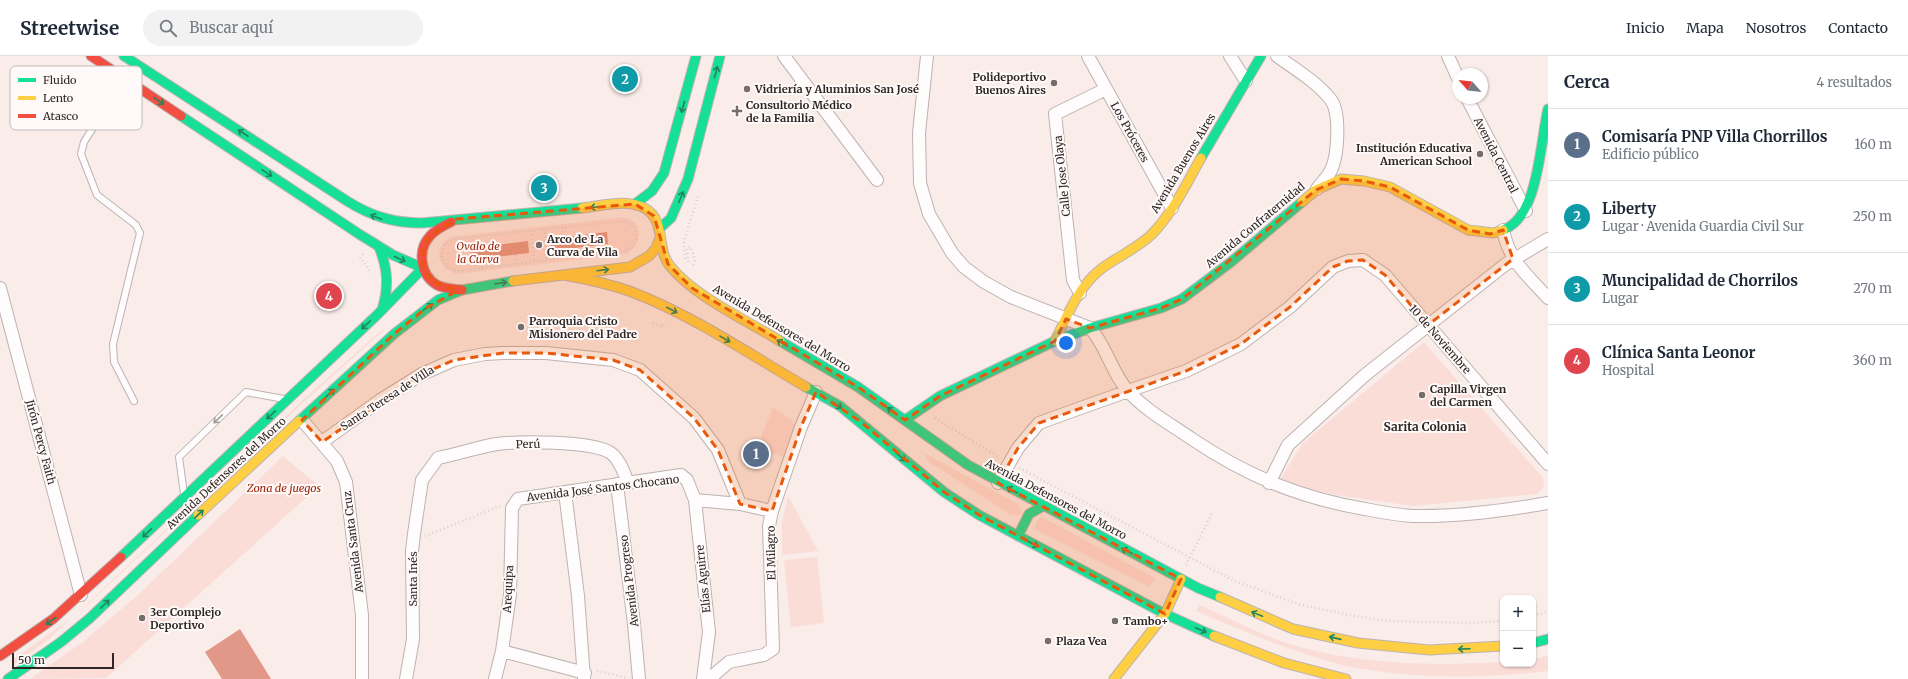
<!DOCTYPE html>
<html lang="es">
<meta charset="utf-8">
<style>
:root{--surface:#fff;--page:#f2f2f3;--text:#1f2937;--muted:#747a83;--line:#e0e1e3;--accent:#7c3aed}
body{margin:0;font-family:Merriweather,serif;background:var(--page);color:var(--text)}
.controls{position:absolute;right:12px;bottom:12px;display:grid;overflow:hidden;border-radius:8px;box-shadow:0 1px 3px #0004}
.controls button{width:36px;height:36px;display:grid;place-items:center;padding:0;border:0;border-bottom:1px solid var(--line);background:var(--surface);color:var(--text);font:20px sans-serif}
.compass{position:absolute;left:1452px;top:12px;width:36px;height:36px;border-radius:50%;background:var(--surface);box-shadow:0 1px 3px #0004;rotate:297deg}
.scale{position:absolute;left:12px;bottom:10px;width:102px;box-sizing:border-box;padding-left:4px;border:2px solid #2f2725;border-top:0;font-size:11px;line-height:14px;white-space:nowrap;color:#2f2725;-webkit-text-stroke:3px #fffaf9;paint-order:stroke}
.you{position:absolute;left:1066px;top:287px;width:14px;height:14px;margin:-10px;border:3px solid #fff;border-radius:50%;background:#1a73e8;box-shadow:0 0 0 6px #1a73e833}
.badge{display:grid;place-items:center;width:26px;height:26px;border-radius:50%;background:var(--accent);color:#fff;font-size:13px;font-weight:700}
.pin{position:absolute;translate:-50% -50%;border:2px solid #fff;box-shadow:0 1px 4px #0006}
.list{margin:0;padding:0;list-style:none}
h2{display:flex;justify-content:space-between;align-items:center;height:52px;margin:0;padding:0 16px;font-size:17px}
h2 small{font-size:13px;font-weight:400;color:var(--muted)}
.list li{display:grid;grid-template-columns:26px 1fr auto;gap:12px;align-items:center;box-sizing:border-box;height:72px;padding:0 16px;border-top:1px solid var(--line)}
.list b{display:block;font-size:15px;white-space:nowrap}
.list p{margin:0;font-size:13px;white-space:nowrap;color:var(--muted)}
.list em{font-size:13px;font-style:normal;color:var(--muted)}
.icon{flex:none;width:22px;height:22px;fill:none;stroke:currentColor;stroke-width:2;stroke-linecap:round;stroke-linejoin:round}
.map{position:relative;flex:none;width:1548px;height:623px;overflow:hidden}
header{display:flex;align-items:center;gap:24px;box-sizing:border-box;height:56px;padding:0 20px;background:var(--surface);border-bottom:1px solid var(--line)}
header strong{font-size:19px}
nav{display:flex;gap:22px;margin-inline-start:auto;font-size:14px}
.search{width:280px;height:36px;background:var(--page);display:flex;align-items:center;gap:10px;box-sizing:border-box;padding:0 14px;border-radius:22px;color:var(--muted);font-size:15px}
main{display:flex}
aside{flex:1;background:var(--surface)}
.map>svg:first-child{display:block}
</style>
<header>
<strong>Streetwise</strong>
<div class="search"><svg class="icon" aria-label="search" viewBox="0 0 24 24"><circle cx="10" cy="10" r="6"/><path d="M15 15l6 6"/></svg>Buscar aquí</div>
<nav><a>Inicio</a><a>Mapa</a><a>Nosotros</a><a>Contacto</a></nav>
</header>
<main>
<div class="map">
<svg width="1548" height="623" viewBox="0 0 1548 623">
<rect width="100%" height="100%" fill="#f9ece9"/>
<!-- green -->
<path fill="#faddd6" d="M624,161L635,166C643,179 639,189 627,198L456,218L445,212L439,202C439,193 442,186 450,181Z
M383,273L384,274L308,342L83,553H82L306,341Z
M1424,286L1543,422L1544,431L1537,438L1413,450L1336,439L1305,432L1281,422L1303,387Z
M773,352L792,364L796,372L784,401L757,391Z
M917,393L1018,448L1022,456L1020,459H1011L929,406L926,400Z
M283,400L319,430L106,622L30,623L83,586L139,538Z
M788,440L818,495L782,499V466Z
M1042,461L1155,522L1150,531L1034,473L1037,464Z
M817,501L824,567L791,571L784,504Z
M1200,549C1227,561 1255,576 1283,586C1354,609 1429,610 1503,606V608H1533V603L1548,600V615C1482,623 1411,623 1346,610C1295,597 1245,576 1196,555Z
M70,563L49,583L14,609L12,604Z"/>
<!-- water -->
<path fill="#e19888" d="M607,176L608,188L551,195L550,183Z
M528,185L529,197L472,204L470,192Z
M240,573L271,623H222L205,596Z"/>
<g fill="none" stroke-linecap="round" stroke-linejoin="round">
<!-- lane casing -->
<g stroke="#bdb3b1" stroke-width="8">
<path id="lane" d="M124,23L84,86L81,98L97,139L136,169L140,177L113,288L114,306L134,345
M184,438L179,401L246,336L284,343"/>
</g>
<!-- street casing -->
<g stroke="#bdb3b1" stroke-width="14">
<path id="street" d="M784,0L877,124
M927,0L919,77L920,127L929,158L952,197L964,211L984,226L1011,241L1090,272C1106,289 1111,315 1127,334C1145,354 1170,368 1192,383C1247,420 1300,442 1365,453C1380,456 1397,459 1413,460C1459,461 1503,455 1548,447
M1088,0L1172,152
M1230,0L1246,25
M1277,0C1295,13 1317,26 1331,44C1341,58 1338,102 1330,116C1327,122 1321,127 1317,133
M1448,0L1458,22
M1467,42L1526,155
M1503,174C1509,205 1528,220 1548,242
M0,232L81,539
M1080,237L1073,224L1055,58L1106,33
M302,364L337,405L346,426L362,559V623
M322,386L382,343L422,318L454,304L485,298L503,297H546L613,304L640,314L694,362L718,394L740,448
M998,427L1018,392L1039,367L1128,335L1186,315L1241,288L1290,251L1333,211L1348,205L1363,204L1385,219L1548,408
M1269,427L1288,389L1365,319L1506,208L1548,183
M617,428L634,568L639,623
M565,436L578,540L584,623
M695,444L740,448L772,455
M502,595L585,617
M406,623L413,583L412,495L414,478L422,424L438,402C458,398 478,391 497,388C520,385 590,385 609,396C619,401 624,417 628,427
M495,623L502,595L510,539L512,452L518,443L681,419L687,424L695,444L709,576L703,623
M709,623L729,606L764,599L773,593L769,470L772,455L801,371L816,336"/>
</g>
<!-- fast casing -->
<g stroke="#bdb3b1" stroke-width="11">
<path id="fast" d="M124,0L347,145C371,160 393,167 422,167L582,152
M181,60L359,178L393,199L423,212
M1201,102L1261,0
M635,148L652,135L664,117L696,0
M659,173L671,162L688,123L720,0
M1503,174C1539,161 1540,86 1548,53
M379,191C388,213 389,231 382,254
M780,285L858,331L968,409L1198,532L1220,541
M806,331L840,350L944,436L979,459L1165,558L1214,580
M905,364L940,340L1055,285L1090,272L1161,252L1182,243L1231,206L1302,146
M299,365L394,278L438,244L462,234L513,225
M1018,480L1029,458L1043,450
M121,501L377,259L423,212
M1533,587L1548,583
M8,623L61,586L90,562L198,459"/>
</g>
<!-- slow casing -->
<g stroke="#bdb3b1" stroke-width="11">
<path id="slow" d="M1302,146L1316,134L1341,123L1364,125L1390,131L1468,174L1493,177L1503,174
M582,152C602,150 628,142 646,153C666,165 656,193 670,210C695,241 746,264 780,285
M564,219C587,223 610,228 632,236C692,259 751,299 806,331
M513,225L630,211L649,200L656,192L660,182
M1055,285C1067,260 1078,231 1101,213C1117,201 1136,193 1151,179C1173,157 1186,128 1201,102
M198,459L299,365
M1220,541L1293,573L1358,587L1429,594L1503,590
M1214,580L1284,607L1346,623
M1114,623L1165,558L1181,523"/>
</g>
<!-- jam casing -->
<g stroke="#bdb3b1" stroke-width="11">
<path id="jam" d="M91,0L181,60
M451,166C443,170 436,173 430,180C417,194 420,219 437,229C445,233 454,233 462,234
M0,600L53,563L121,501"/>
</g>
<!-- path -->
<path stroke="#d6d2d2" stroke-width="2.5" stroke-dasharray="1 3" stroke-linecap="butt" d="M624,165L633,169C639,179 636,190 625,195L456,215C443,211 438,200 445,188L453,183Z
M562,171L564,180
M544,173L547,204
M531,175L534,206
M363,198L360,202L367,210L370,218
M516,199L517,208
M685,203L684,185L698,140
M688,206L687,192L691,191L695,204L693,209
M653,267L663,271L664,267
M935,362L999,401
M1019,412L1235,525L1298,548L1349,559L1388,565L1470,567L1503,565
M425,480L500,450
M1186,509L1212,457
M1533,559L1548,556
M597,615L627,622"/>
<!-- lane -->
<use href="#lane" stroke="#fefcfc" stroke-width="6"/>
<!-- street -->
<use href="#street" stroke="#fefcfc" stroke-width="12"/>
<!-- fast -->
<use href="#fast" stroke="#16e098" stroke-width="9"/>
<!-- slow -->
<use href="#slow" stroke="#ffcf43" stroke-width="9"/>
<!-- jam -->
<use href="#jam" stroke="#f24e42" stroke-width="9"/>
</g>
<!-- one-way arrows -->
<defs><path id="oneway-shaft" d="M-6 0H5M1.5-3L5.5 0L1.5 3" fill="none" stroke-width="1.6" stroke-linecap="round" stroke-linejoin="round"/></defs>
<g stroke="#22845e">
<use href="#oneway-shaft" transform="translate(716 16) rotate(-75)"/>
<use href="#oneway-shaft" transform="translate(159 45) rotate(34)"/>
<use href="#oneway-shaft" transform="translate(683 51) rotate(105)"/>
<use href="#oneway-shaft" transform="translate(243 77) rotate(-147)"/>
<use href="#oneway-shaft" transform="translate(267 117) rotate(34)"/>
<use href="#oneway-shaft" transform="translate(681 141) rotate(-68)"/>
<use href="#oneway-shaft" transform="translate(596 151) rotate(175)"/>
<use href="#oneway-shaft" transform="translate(376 161) rotate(-159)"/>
<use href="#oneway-shaft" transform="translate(400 203) rotate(25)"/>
<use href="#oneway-shaft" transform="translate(603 214) rotate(-7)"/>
<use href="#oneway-shaft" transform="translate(501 227) rotate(-8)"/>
<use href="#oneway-shaft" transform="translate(428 251) rotate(-35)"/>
<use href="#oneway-shaft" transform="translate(672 254) rotate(27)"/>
<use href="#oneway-shaft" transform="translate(366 269) rotate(137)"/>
<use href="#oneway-shaft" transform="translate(725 283) rotate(30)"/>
<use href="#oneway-shaft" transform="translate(782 287) rotate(-150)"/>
<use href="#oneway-shaft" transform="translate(330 337) rotate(-44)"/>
<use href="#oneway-shaft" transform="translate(837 349) rotate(33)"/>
<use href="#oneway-shaft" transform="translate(892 355) rotate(-143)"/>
<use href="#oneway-shaft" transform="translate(271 359) rotate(137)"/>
<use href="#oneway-shaft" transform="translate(901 401) rotate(41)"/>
<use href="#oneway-shaft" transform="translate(1012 434) rotate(-152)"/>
<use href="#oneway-shaft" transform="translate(199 458) rotate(-43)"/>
<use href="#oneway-shaft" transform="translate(147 477) rotate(137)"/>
<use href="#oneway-shaft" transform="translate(1033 488) rotate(28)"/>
<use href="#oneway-shaft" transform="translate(1127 495) rotate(-152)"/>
<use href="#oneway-shaft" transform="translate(105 548) rotate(-44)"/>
<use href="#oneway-shaft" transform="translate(1257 558) rotate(-158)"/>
<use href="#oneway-shaft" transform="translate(51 565) rotate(144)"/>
<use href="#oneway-shaft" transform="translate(1201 574) rotate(23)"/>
<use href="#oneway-shaft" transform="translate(1335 582) rotate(-167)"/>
<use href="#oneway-shaft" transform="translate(1464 593) rotate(178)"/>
</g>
<use stroke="#a19c9b" href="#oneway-shaft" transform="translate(218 363) rotate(136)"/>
<!-- marked area -->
<path fill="#e8590c" fill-opacity="0.2" stroke="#e8590c" stroke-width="3" stroke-dasharray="8 5" stroke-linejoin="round" d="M1341,123L1364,125L1390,131L1468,174L1490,178L1503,174L1513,203L1428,269L1385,219L1363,204L1348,205L1333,211L1290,251L1241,288L1186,315L1039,367L1018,392L998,427L1181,523L1165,558L979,459L944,436L861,366L816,336L801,371L772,455L740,448L718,394L694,362L640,314L613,304L546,297H503L454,304L422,318L322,386L302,364L394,278L426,252L457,235L431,225L423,212V192L428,182L444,170L456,163L635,148L654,160L668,208L692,232L858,331L905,364L940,340L1055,285L1066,263L1090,272L1161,252L1182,243L1316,134Z"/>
<!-- markers -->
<g fill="#766c6a" stroke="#fffaf9" stroke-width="1.5">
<circle cx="1054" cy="27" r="4"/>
<circle cx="747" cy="33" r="4"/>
<path d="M735 49h4v4h4v4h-4v4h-4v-4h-4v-4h4z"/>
<circle cx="1480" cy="98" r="4"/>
<circle cx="539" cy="189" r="4"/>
<circle cx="521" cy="271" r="4"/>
<circle cx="1422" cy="339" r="4"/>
<circle cx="142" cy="562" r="4"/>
<circle cx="1115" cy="565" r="4"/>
<circle cx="1048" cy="585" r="4"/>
</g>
<g text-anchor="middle" stroke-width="4" stroke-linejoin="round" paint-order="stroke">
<!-- poi labels -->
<g font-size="11" font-weight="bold" fill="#2f2725" stroke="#fffaf9" text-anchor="start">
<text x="1046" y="25" text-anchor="end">Polideportivo<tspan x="1046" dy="13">Buenos Aires</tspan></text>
<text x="755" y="37">Vidriería y Aluminios San José</text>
<text x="746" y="53">Consultorio Médico<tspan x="746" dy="13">de la Familia</tspan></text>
<text x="1472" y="96" text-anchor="end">Institución Educativa<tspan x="1472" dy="13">American School</tspan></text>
<text x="547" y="187">Arco de La<tspan x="547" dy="13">Curva de Vila</tspan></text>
<text x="529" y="269">Parroquia Cristo<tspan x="529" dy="13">Misionero del Padre</tspan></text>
<text x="1430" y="337">Capilla Virgen<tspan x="1430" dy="13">del Carmen</tspan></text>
<text x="150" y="560">3er Complejo<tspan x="150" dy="13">Deportivo</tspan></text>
<text x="1123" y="569">Tambo+</text>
<text x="1056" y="589">Plaza Vea</text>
</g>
<!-- street labels -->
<g font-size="11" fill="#2f2725" stroke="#fffaf9">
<text transform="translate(1130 76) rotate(61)" y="4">Los Próceres</text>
<text transform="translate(1496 99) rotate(63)" y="4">Avenida Central</text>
<text transform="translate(1183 107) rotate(-59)" y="4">Avenida Buenos Aires</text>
<text transform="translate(1062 120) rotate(-96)" y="4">Calle Jose Olaya</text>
<text transform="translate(1255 169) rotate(-40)" y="4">Avenida Confraternidad</text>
<text transform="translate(782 272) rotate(31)" y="4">Avenida Defensores del Morro</text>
<text transform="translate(1440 283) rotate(49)" y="4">10 de Noviembre</text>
<text transform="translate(387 342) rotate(-33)" y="4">Santa Teresa de Villa</text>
<text transform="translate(41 386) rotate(75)" y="4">Jirón Percy Faith</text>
<text transform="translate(528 388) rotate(-1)" y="4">Perú</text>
<text transform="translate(226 417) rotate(-43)" y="4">Avenida Defensores del Morro</text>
<text transform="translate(603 432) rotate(-7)" y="4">Avenida José Santos Chocano</text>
<text transform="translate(1056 443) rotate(28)" y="4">Avenida Defensores del Morro</text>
<text transform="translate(353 486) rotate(-97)" y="4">Avenida Santa Cruz</text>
<text transform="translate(771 497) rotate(-91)" y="4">El Milagro</text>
<text transform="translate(413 523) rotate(-90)" y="4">Santa Inés</text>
<text transform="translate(703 523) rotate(-96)" y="4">Elías Aguirre</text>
<text transform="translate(629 525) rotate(-97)" y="4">Avenida Progreso</text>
<text transform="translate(508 533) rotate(-87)" y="4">Arequipa</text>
</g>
<!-- park labels -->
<g font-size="11" font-style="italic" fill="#992205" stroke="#fffaf9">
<text x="478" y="194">Ovalo de<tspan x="478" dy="13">la Curva</tspan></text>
<text x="284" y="436">Zona de juegos</text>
</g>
<!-- neighbourhood labels -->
<g font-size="12" font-weight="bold" fill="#2f2725" stroke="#fffaf9">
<text x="1425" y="375">Sarita Colonia</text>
</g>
</g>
<!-- legend -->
<rect x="10" y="10" width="132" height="64" rx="6" fill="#fffaf9" stroke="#c1bbb9" stroke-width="1"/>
<rect x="18" y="22" width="18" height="4" fill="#16e098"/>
<rect x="18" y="40" width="18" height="4" fill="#ffcf43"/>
<rect x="18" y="58" width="18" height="4" fill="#f24e42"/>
<g font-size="11" fill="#2f2725">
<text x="43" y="28">Fluido</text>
<text x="43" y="46">Lento</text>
<text x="43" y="64">Atasco</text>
</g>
</svg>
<div class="controls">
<button>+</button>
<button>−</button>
</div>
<svg class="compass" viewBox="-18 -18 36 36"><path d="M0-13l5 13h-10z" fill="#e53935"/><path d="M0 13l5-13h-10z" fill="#747a83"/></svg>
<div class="scale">50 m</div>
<div class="you"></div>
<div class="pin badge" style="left:756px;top:398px;background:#5c6f8a">1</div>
<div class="pin badge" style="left:625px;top:23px;background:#0f9aa8">2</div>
<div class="pin badge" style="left:544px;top:132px;background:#0f9aa8">3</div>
<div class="pin badge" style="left:329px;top:240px;background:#e0444e">4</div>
</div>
<aside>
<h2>Cerca<small>4 resultados</small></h2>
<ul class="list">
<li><span class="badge" style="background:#5c6f8a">1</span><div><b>Comisaría PNP Villa Chorrillos</b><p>Edificio público</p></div><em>160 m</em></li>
<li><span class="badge" style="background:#0f9aa8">2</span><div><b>Liberty</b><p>Lugar · Avenida Guardia Civil Sur</p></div><em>250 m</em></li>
<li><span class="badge" style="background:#0f9aa8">3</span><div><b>Muncipalidad de Chorrilos</b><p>Lugar</p></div><em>270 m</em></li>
<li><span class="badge" style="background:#e0444e">4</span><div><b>Clínica Santa Leonor</b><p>Hospital</p></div><em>360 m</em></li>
</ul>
</aside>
</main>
